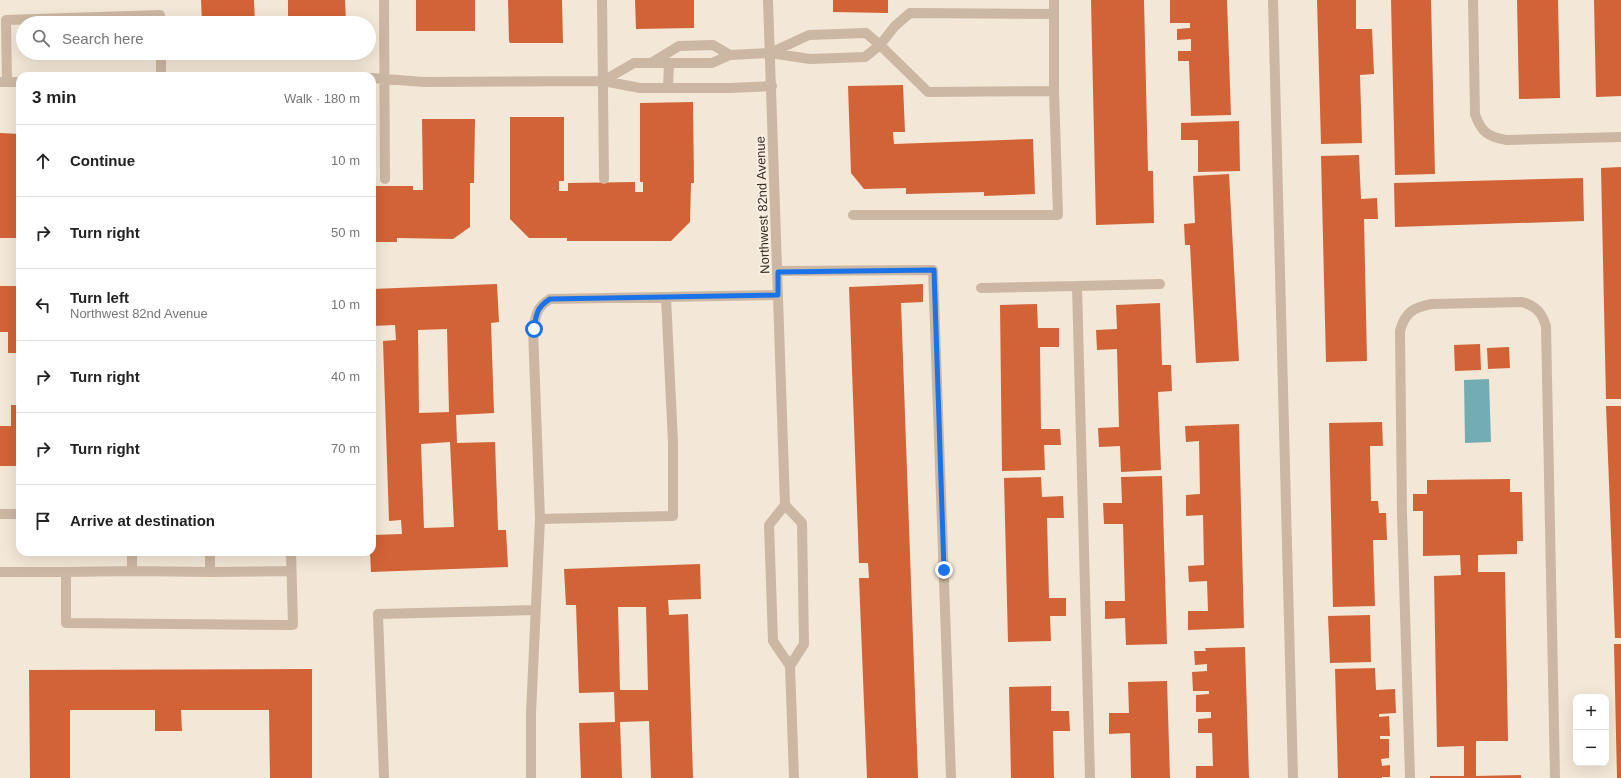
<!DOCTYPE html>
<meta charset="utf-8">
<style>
:root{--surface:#fff;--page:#f6f6f6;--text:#222;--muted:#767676;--line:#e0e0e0}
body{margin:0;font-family:Arial,sans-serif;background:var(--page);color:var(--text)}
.controls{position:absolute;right:12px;bottom:12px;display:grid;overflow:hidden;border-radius:8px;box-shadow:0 4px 16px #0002}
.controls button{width:36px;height:36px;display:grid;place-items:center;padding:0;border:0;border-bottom:1px solid var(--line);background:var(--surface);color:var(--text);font:20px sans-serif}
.stop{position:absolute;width:12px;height:12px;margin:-9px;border:3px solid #1a73e8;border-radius:50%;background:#fff}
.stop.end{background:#1a73e8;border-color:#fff;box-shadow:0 1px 4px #0008}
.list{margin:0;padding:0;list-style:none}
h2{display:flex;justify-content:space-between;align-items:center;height:52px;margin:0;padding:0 16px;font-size:17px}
h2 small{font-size:13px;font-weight:400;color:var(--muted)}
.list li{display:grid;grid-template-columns:26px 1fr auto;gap:12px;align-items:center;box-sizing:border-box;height:72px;padding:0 16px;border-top:1px solid var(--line)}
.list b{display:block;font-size:15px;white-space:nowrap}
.list p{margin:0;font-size:13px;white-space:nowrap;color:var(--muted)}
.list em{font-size:13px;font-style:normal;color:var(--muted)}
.icon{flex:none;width:22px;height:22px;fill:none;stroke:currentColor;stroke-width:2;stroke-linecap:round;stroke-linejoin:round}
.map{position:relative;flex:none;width:1621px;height:778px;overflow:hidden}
.search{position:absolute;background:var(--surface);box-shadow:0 4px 16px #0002;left:16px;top:16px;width:360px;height:44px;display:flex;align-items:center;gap:10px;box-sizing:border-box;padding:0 14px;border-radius:22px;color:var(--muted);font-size:15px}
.panel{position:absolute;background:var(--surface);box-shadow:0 4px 16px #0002;left:16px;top:72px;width:360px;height:484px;border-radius:12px}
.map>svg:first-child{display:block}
</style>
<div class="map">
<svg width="1621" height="778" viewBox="0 0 1621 778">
<rect width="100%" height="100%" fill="#f3e7d7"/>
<!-- water -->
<path fill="#73adb3" d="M1489,379L1491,442L1465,443L1464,380Z"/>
<!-- building -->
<path fill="#d26336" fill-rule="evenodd" d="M201,0H254L255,23H202Z
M288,0H345L346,23H288Z
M416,0H475V31H416Z
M508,0H562L563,43H510L509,41Z
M635,0H694V28L636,29Z
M833,0H888V13L833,12Z
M1091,0H1144L1148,171H1153L1154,223L1096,225Z
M1170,0H1227L1231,115L1191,116L1189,61H1178V51H1191V39L1177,40V29L1190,28V23H1170Z
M1317,0H1356V29H1372L1374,74L1360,75L1362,143L1321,144Z
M1391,0H1431L1435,174L1395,175Z
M1517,0H1558L1560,98L1519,99Z
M1594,0H1621V96L1596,97Z
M903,85L905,132H893L894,144L1033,139L1035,194L984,196V192L906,194V188L864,189L851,173L848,86Z
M693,102L694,183H691L690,222L671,241H567V238H529L510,219V117H564V181H559V191H568V183L635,182V192H643V182H640V103Z
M422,119H475L474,183H470V227L453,239L397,238V242H372V186H413V190H423Z
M1239,121L1240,171L1198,172V140H1181V123Z
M0,133L20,134V233L16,238H0Z
M1359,155L1361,199L1377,198L1378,219H1364L1367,361L1326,362L1321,156Z
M1621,167V399H1606L1601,168Z
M1229,174L1239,361L1196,363L1190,245H1185L1184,224L1195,223L1193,176Z
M1583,178L1584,221L1395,227L1394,183Z
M497,284L499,322L491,323L494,413L456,415L457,443L495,442L498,530H506L508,567L371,572L370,552H372V535L402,534L401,520L389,521L383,341L396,340L395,325L372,326V289ZM447,329L449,412L419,413L418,330ZM450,442L454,527L424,528L421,444Z
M923,284V302L901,303L918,778H867L859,578H869L868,563H859L849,287Z
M0,286H20V353H8V332H0Z
M1160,303L1162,365H1171L1172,391L1158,392L1161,470L1121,472L1120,446L1099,447L1098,428L1119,427L1117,349L1097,350L1096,330L1117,329L1116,305Z
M1037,304L1038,328H1059V347H1040L1041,429H1060L1061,445H1044L1045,470L1002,471L1000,305Z
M1480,344L1481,370L1455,371L1454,345Z
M1509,347L1510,368L1488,369L1487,348Z
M11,405H20V466H0V426H11Z
M1606,406H1621V638H1615Z
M1382,422L1383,446H1370L1371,501H1378L1379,513H1386L1387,540H1373L1375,606L1333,607L1329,423Z
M1239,424L1244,628L1188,630V611H1208L1207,581L1189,582L1188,566L1204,565L1203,515L1186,516V495L1200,494L1199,441L1186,442L1185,426Z
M1162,476L1167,644L1126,645L1125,618L1105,619V601H1125L1123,524H1104L1103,503H1122L1121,477Z
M1041,477L1042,497L1063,496L1064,518H1047L1049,598H1066V616H1050L1051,641L1008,642L1004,478Z
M1510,479V492H1522L1523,541H1517V554L1478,555V572H1505L1508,741H1476V776L1521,775V778H1430V776H1464V746L1437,747L1434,576L1461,575L1460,555L1423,556V511H1413V494H1427V480Z
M700,564L701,599L668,600L669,615L688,614L693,778H651L649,721L620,722L622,778H581L579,723L615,722L614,692L579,693L576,605H566L564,569ZM618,607H646L648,690H620Z
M1370,615L1371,662L1330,663L1328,616Z
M1614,644H1621V778H1617Z
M1245,647L1249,778H1196V766H1213L1212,733H1198V719L1211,718V712H1196V695L1209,694V691H1193L1192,672L1207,671V664L1195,665L1194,651H1206L1205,648Z
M1375,668L1376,690L1395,689L1396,713L1379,714V717L1389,716L1390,736H1380V739H1389V758L1381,759L1382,766L1390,765V777H1382V778H1338L1335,669Z
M312,669V778H270L269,710H181L182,731H155V710H70V778H30L29,670Z
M1167,681L1170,778H1131L1130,733L1109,734V713H1129L1128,682Z
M1051,686V711H1069L1070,731H1053L1054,778H1011L1009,687Z"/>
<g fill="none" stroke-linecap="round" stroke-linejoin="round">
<!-- service -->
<path stroke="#ccb7a2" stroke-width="10" d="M384,0L385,179
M602,0L604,179
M1273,0L1293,778
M1473,0L1475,114C1481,132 1488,137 1507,140L1621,137
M161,53V76
M770,53L809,35L866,33L880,45L928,92L1054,91
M651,63L679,46L713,45L730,55
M372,78L424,82L603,81L640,88H730L772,86
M603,81L634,63H712L730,55L770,53L810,59L865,57L880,45L895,26L910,13L1053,14
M0,82H20
M7,82L6,20L160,15V23
M668,88L669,63
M853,215H1058L1054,91V0
M778,271L933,270L951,778
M1077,286L1160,284
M981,288L1077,286L1090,778
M0,514H20
M540,519L673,516V443L666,297
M132,552V571L210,572V552
M0,572H66V623L293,625L291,552
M66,572L132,571
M210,572L291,571
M384,778L378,614L535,610
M531,778V713L540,519L533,329C536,314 537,307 550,299L778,295
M1410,778L1402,514L1400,331C1405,312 1414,307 1432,304L1522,302C1536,306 1542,313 1546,326L1555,778"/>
<!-- tertiary -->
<path stroke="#ccb7a2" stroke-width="10" d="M768,0L785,505
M790,666L804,644L802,523L785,505L769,525L773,641L790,666L794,778"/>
</g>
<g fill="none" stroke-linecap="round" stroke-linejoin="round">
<!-- route -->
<path stroke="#1a73e8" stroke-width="5" d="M534,329C536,314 537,307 550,299L778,295V272L934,270L944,570"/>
</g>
<g text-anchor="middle" stroke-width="3.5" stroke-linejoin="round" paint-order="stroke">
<!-- street labels -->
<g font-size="13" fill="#362b25" stroke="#fbf1e3">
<text transform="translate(762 205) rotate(-92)" y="5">Northwest 82nd Avenue</text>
</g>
</g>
</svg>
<div class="controls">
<button>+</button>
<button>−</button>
</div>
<div class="stop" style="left:534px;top:329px"></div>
<div class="stop end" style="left:944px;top:570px"></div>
<div class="search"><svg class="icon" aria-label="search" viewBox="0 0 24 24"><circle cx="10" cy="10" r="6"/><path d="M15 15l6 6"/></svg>Search here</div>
<section class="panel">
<h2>3 min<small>Walk · 180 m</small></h2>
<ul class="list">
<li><svg class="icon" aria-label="ahead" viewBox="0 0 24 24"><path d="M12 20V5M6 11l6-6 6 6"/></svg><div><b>Continue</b></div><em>10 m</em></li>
<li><svg class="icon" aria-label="right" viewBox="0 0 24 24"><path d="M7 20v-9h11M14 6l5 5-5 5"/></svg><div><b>Turn right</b></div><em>50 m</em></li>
<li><svg class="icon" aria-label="left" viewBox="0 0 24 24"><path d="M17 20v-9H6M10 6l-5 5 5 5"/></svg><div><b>Turn left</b><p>Northwest 82nd Avenue</p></div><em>10 m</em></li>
<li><svg class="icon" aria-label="right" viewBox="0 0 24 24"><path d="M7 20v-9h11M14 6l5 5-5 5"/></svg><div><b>Turn right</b></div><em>40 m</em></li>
<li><svg class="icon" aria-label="right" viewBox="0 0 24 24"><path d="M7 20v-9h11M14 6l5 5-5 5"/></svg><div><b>Turn right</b></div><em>70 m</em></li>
<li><svg class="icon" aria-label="arrive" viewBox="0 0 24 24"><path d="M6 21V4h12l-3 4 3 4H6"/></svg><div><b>Arrive at destination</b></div></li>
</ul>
</section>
</div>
